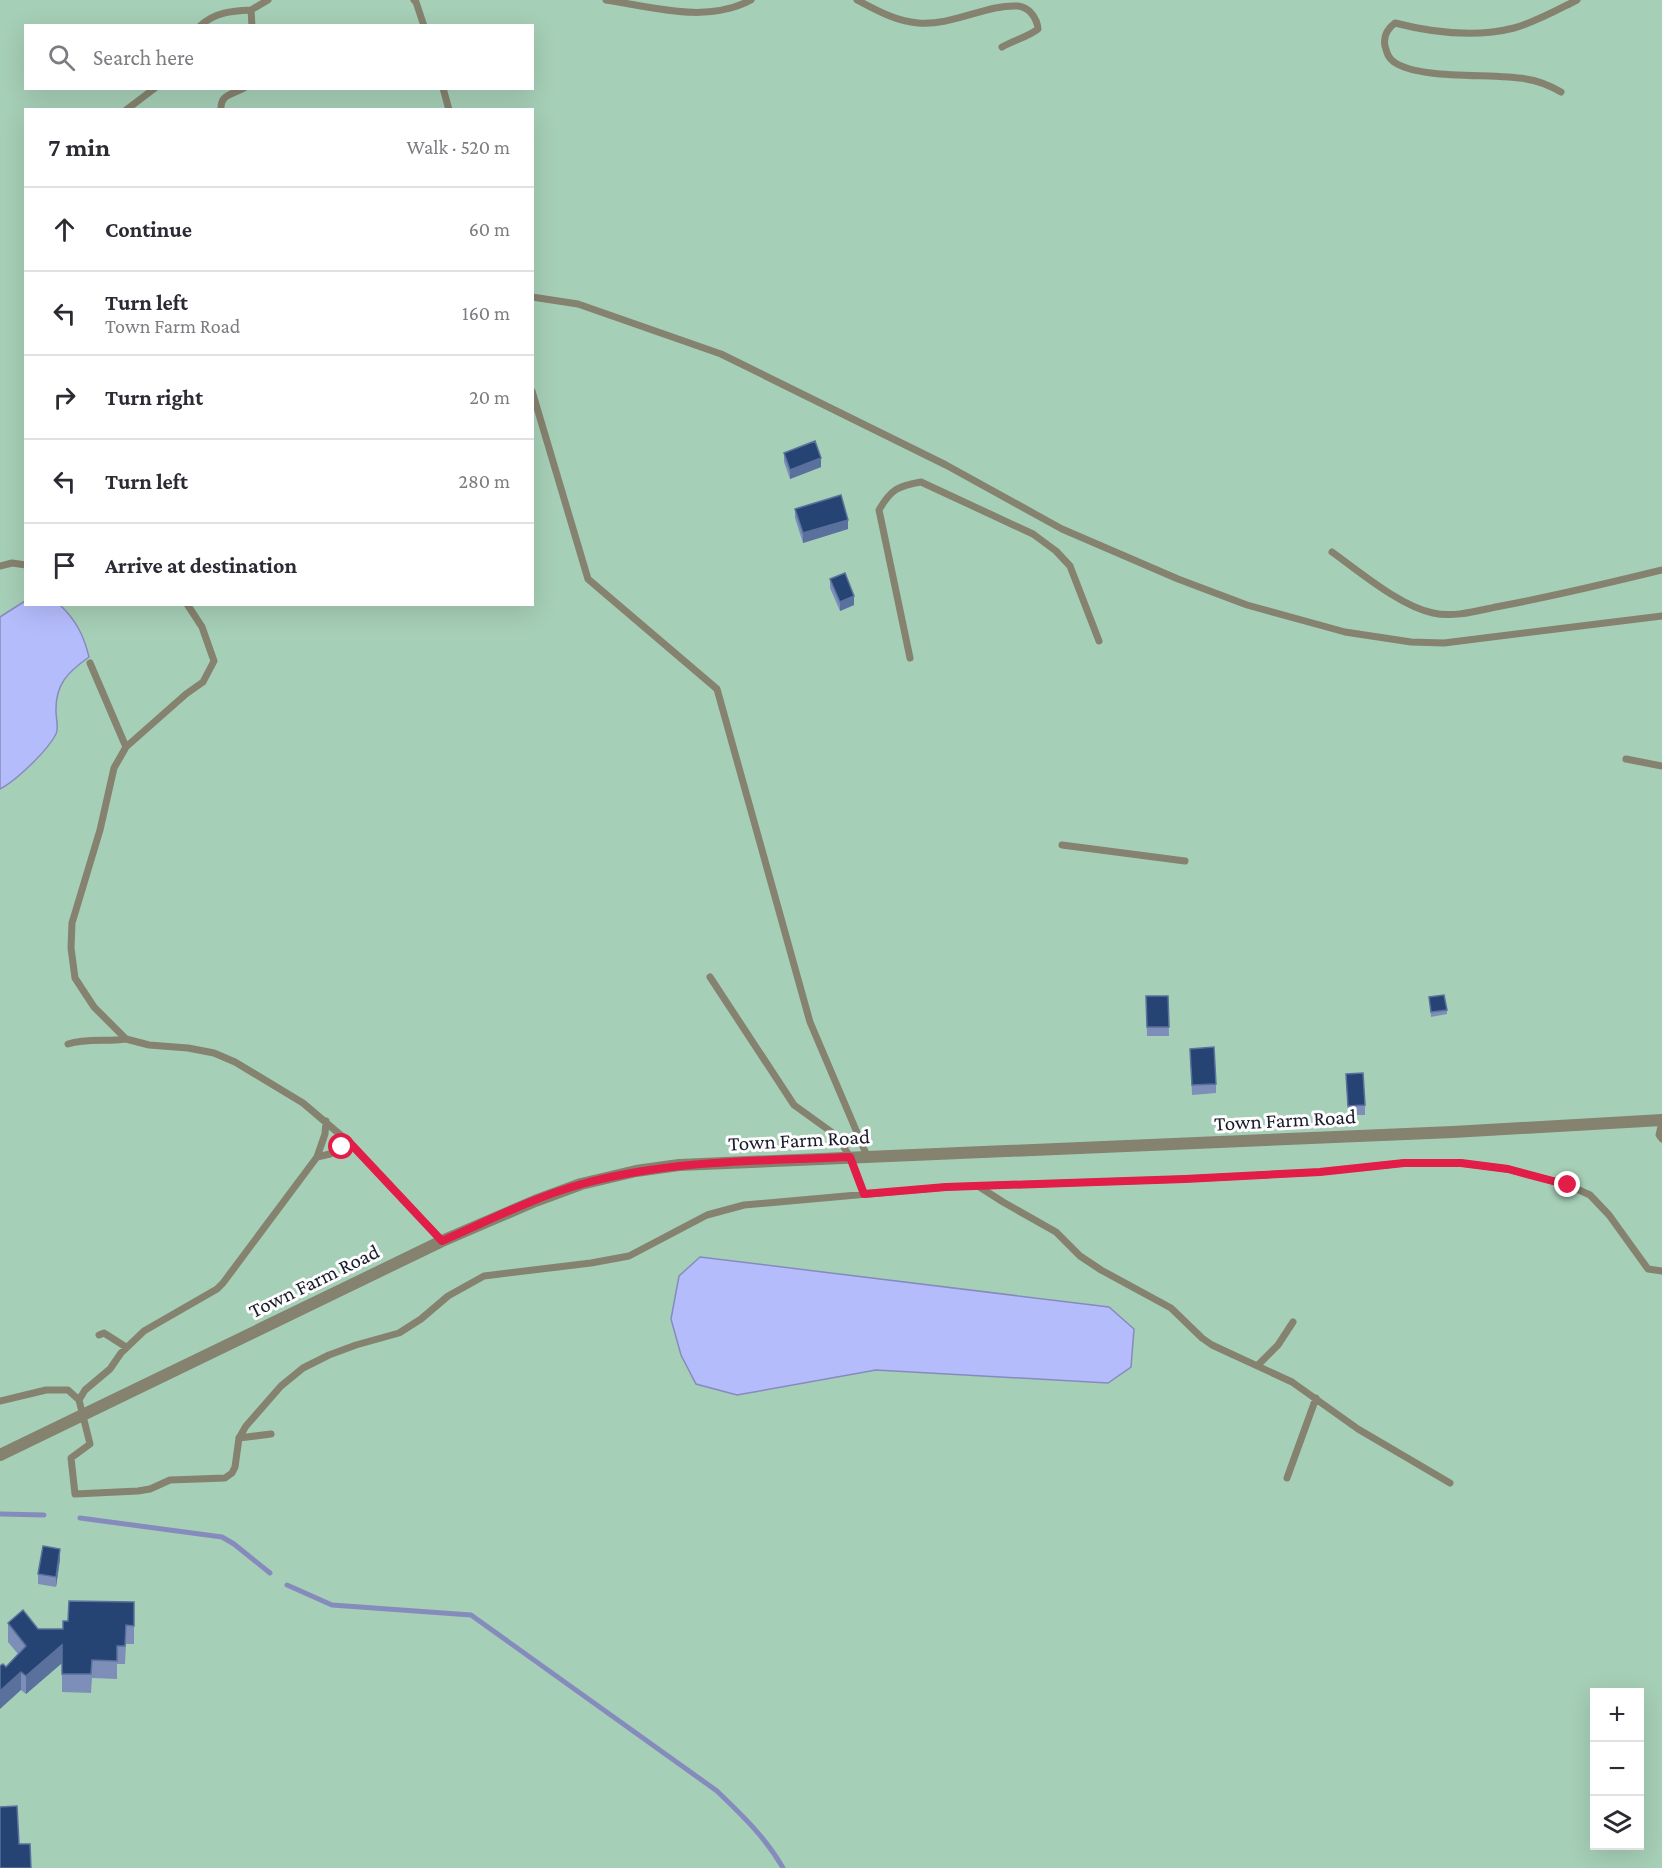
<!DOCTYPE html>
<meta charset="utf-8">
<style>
:root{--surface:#fff;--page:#f2f2f3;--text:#2b2b33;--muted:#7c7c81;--line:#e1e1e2}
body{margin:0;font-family:"Crimson Pro",serif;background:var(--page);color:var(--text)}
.controls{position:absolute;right:18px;bottom:18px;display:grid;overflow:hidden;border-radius:0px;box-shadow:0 6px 24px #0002}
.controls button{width:54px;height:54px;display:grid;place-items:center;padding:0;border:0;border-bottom:2px solid var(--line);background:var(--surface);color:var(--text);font:30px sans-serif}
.stop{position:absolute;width:18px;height:18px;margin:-14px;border:4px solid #e11d48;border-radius:50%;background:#fff}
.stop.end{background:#e11d48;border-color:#fff;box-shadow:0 2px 6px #0008}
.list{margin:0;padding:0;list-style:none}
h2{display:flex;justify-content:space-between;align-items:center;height:78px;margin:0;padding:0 24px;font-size:26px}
h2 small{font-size:20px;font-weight:400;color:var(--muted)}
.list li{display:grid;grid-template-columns:39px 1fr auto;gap:18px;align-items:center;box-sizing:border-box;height:84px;padding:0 24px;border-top:2px solid var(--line)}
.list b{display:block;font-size:22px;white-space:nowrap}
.list p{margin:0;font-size:20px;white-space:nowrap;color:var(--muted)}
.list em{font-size:20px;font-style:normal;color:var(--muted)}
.icon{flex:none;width:33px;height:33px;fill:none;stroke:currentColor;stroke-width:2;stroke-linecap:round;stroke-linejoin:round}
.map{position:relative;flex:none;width:1662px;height:1868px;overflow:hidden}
.search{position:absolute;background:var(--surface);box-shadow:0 6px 24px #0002;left:24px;top:24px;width:510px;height:66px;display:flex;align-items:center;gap:15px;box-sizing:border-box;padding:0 21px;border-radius:0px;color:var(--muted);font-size:22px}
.panel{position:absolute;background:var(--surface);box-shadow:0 6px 24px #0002;left:24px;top:108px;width:510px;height:498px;border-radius:0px}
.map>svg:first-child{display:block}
</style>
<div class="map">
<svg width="1662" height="1868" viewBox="0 0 1662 1868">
<rect width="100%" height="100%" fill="#d5dafe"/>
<!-- green -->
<path fill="#a6cfb7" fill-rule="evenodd" d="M0,0H1662V1868H0ZM26,26H532V88H26ZM26,110H532V604H26ZM1594,1692H1640V1846H1594Z"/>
<!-- water -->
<path fill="#b5bcfc" stroke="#868bbd" stroke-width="1.5" d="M25,601L26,604L60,605C76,620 84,636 89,657C68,672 55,684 56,712C56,719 59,728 56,734C48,750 16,781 0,789V617Z
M700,1257L1109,1307L1134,1329L1131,1367L1108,1383L876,1370L737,1395L696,1384L681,1355L671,1319L679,1276Z"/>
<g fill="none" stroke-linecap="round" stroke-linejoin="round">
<!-- stream -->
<path stroke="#868bbd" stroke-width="5" d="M0,1514L44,1515
M80,1518L222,1537L234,1544L270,1573
M287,1585L332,1605L471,1615L717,1791C742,1815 766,1838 783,1868"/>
<!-- lane -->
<path stroke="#85826f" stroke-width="7" d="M414,0L416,2L424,26
M606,0C653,7 706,24 751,0
M857,0C876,10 895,21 918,23C953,26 987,4 1018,6C1029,7 1037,18 1038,29C1028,37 1014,40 1002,47
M251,10L268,0
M200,26C215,12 232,11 251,10L252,26
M443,88L449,110
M1561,92C1549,85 1539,81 1526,79C1494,73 1419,80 1394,62C1388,58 1387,53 1385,46C1383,36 1387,29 1395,23C1434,33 1475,38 1514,28C1536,22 1557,10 1577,0
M126,110L155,88
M221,110C220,94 232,95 244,88
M532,297L578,304L721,354L946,465L1062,529L1178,579L1247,605L1345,632L1411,642L1444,643L1662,616
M532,391L588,579L717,689L810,1022L867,1156
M1332,552C1360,572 1400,606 1433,613C1455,618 1480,610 1501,606C1555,596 1609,583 1662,570
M0,566L12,563L26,565
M910,658L879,510C891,489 898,486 921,482L1033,534L1056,551L1070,566L1099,641
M90,663L126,747L186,694L203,682L214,661L202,627L187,604
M126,747L114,768L100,830L72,923L71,948L75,978L94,1007L126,1039L149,1045L188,1048L214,1053L235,1062L303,1103L350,1143L442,1241
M1626,759L1662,766
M1062,845L1185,861
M710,977L794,1105L837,1136L850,1157L864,1194
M68,1044C87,1038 107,1042 126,1039
M326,1121L325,1134L317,1157L330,1154L350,1143
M1662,1122L1659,1135L1662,1139
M978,1186L1003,1202L1056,1232L1080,1256L1101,1270L1171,1308L1202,1338L1212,1345L1292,1382L1358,1429L1450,1483
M99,1335L104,1333L126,1347
M1258,1365L1278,1345L1293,1322
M79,1400L90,1444L71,1458L75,1494L138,1491L150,1489L170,1480L225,1478L232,1473L235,1467L239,1438L246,1426L281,1386L303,1368L329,1355L356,1345L399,1333L421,1319L448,1296L484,1276L591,1263L629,1256L707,1215L744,1205L946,1187L1185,1179L1320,1172L1404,1163H1461L1508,1169L1568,1185L1590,1195L1609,1215L1648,1269L1662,1271
M0,1401L46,1390H68L79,1400L85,1390L110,1369L121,1353L144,1331L217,1289L223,1283L317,1157
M239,1438L271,1434
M1287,1478L1316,1398"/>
<!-- street -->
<path stroke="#85826f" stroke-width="12" d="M0,1455L442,1241L535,1201L581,1184L636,1171L679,1165L1453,1132L1662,1120"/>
</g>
<!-- wall -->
<path fill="#7d8fb9" d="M784,453L821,467L790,479L784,462Z
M795,509L848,529L803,543L795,518Z
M830,579L854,605L840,611L830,588Z
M1146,996H1168L1169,1036H1147Z
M1429,997L1447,1010V1014L1431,1017Z
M1190,1049L1216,1084V1093L1192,1095Z
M1346,1074L1365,1105V1115H1348Z
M60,1559L56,1587L38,1584V1574Z
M134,1602V1644H126L125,1664H117V1679L92,1678L91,1693L62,1692V1663L26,1694L21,1690L6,1667L18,1654L8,1642V1623L38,1629H63L68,1621Z"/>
<!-- shaded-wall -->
<path fill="#5a719d" d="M821,458V467L790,479V470Z
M848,520V529L803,543V533Z
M854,596V605L840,611V602Z
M60,1549V1559L56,1587V1577Z
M62,1645V1663L26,1694V1676Z
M21,1672V1690L0,1709V1691Z"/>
<!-- building -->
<path fill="#254474" stroke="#5a719d" stroke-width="1.5" d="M815,441L821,458L790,470L784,453Z
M841,495L848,520L803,533L795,509Z
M845,573L854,596L840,602L830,579Z
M1444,995L1447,1010L1431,1012L1429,997Z
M1146,996H1168L1169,1027H1147Z
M1214,1047L1216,1084L1192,1085L1190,1049Z
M1363,1073L1365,1105L1348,1106L1346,1074Z
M43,1546L60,1549L56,1577L38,1574Z
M69,1601L134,1602V1626L126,1625L125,1646H117V1661L92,1660L91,1674H62V1645L26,1676L21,1672L0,1691V1666L3,1664L6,1667L26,1646L8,1623L23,1610L38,1629H63V1621H68Z
M17,1806L19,1844H30L31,1868H0V1807Z"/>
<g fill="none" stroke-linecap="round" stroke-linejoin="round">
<!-- route -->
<path stroke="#e11d48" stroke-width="8" d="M342,1147L350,1143L442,1241C488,1221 534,1197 582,1184C670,1160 759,1161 850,1157L864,1194L946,1187L1185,1179L1320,1172L1404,1163H1461L1508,1169L1568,1185"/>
</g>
<g text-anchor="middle" stroke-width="6" stroke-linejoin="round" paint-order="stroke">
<!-- street labels -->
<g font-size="21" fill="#181a29" stroke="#fdfdfd">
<text transform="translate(1285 1120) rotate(-3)" y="7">Town Farm Road</text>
<text transform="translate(799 1140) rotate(-3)" y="7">Town Farm Road</text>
<text transform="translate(314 1281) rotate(-26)" y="7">Town Farm Road</text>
</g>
</g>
</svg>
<div class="controls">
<button>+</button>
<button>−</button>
<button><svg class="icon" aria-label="layers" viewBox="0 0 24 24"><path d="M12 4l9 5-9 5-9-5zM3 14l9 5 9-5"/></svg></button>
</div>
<div class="stop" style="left:342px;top:1147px"></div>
<div class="stop end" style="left:1568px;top:1185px"></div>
<div class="search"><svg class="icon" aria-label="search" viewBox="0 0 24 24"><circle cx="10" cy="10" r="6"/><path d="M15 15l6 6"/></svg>Search here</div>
<section class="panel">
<h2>7 min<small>Walk · 520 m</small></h2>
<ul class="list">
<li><svg class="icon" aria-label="ahead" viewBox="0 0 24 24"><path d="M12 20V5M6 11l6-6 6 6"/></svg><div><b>Continue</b></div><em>60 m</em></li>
<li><svg class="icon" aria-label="left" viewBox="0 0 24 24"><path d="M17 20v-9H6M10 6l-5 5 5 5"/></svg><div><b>Turn left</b><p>Town Farm Road</p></div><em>160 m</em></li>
<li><svg class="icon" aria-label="right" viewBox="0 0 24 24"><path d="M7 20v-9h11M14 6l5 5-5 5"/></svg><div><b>Turn right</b></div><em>20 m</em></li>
<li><svg class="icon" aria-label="left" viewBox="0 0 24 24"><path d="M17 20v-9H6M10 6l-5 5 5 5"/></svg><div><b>Turn left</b></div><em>280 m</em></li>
<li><svg class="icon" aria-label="arrive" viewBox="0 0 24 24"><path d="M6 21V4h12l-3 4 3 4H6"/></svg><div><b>Arrive at destination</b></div></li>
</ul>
</section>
</div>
